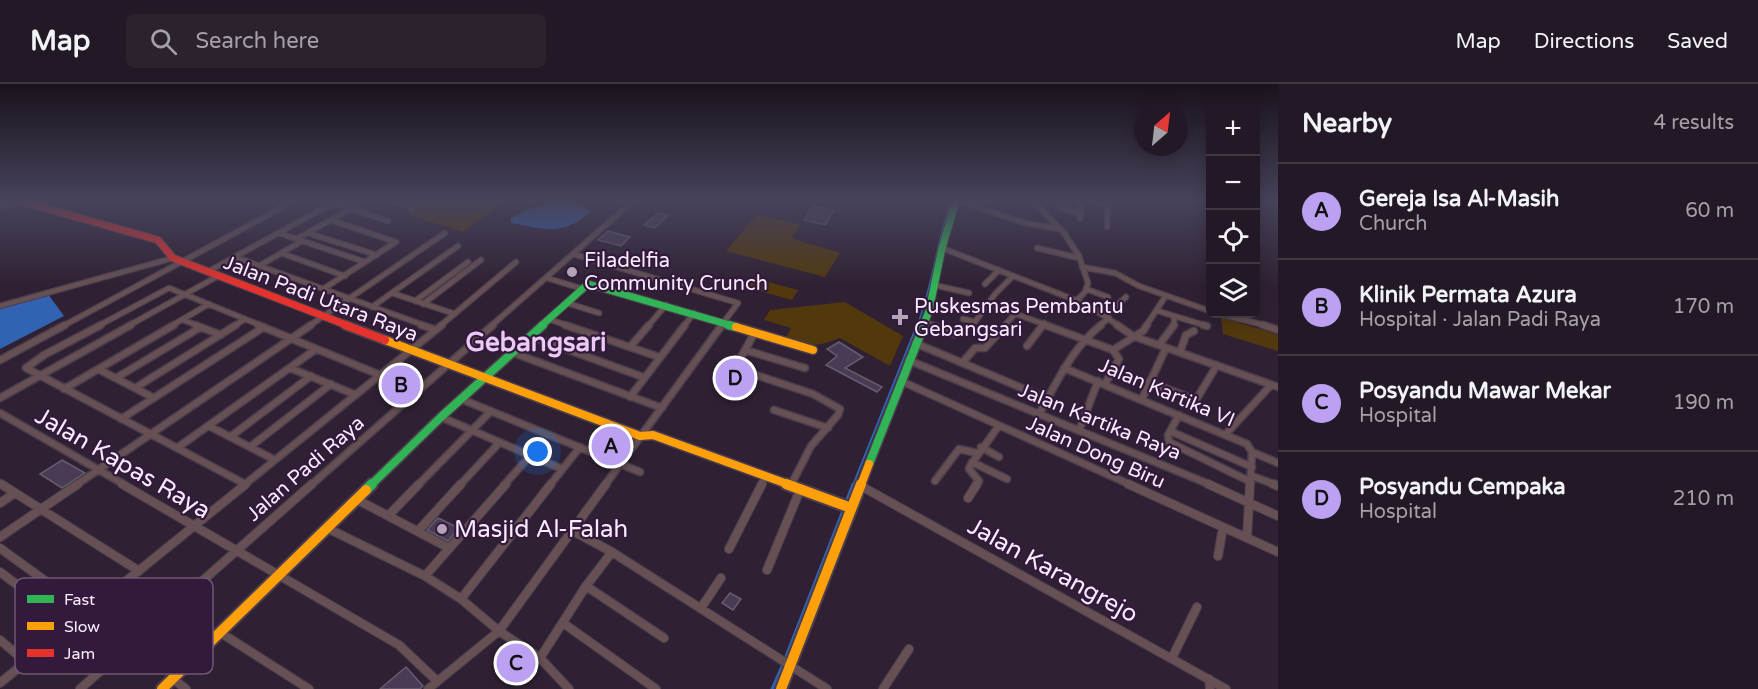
<!DOCTYPE html>
<meta charset="utf-8">
<style>
:root{--surface:#231926;--page:#2b222e;--text:#f1f3f6;--muted:#a3a0a7;--line:#403843;--accent:#bca0f2}
body{margin:0;font-family:"Varela Round",sans-serif;background:var(--page);color:var(--text)}
.controls{position:absolute;right:18px;top:18px;display:grid;overflow:hidden;border-radius:9px;box-shadow:0 3px 15px #0003}
.controls button{width:54px;height:54px;display:grid;place-items:center;padding:0;border:0;border-bottom:2px solid var(--line);background:var(--surface);color:var(--text);font:30px sans-serif}
.compass{position:absolute;left:1134px;top:18px;width:54px;height:54px;border-radius:50%;background:var(--surface);box-shadow:0 3px 15px #0003;rotate:28deg}
.you{position:absolute;left:538px;top:368px;width:21px;height:21px;margin:-15px;border:4px solid #fff;border-radius:50%;background:#1a73e8;box-shadow:0 0 0 9px #1a73e833}
.badge{display:grid;place-items:center;width:39px;height:39px;border-radius:50%;background:var(--accent);color:#111;font-size:20px;font-weight:700}
.pin{position:absolute;translate:-50% -50%;border:3px solid #fff;box-shadow:0 2px 6px #0006}
.list{margin:0;padding:0;list-style:none}
h2{display:flex;justify-content:space-between;align-items:center;height:78px;margin:0;padding:0 24px;font-size:26px}
h2 small{font-size:20px;font-weight:400;color:var(--muted)}
.list li{display:grid;grid-template-columns:39px 1fr auto;gap:18px;align-items:center;box-sizing:border-box;height:96px;padding:0 24px;border-top:2px solid var(--line)}
.list b{display:block;font-size:22px;white-space:nowrap}
.list p{margin:0;font-size:20px;white-space:nowrap;color:var(--muted)}
.list em{font-size:20px;font-style:normal;color:var(--muted)}
.icon{flex:none;width:33px;height:33px;fill:none;stroke:currentColor;stroke-width:2;stroke-linecap:round;stroke-linejoin:round}
.map{position:relative;flex:none;width:1278px;height:605px;overflow:hidden}
header{display:flex;align-items:center;gap:36px;box-sizing:border-box;height:84px;padding:0 30px;background:var(--surface);border-bottom:2px solid var(--line)}
header strong{font-size:28px}
nav{display:flex;gap:33px;margin-inline-start:auto;font-size:21px}
.search{width:420px;height:54px;background:var(--page);display:flex;align-items:center;gap:15px;box-sizing:border-box;padding:0 21px;border-radius:9px;color:var(--muted);font-size:22px}
main{display:flex}
aside{flex:1;background:var(--surface)}
.map>svg:first-child{display:block}
</style>
<header>
<strong>Map</strong>
<div class="search"><svg class="icon" aria-label="search" viewBox="0 0 24 24"><circle cx="10" cy="10" r="6"/><path d="M15 15l6 6"/></svg>Search here</div>
<nav><a>Map</a><a>Directions</a><a>Saved</a></nav>
</header>
<main>
<div class="map">
<svg width="1278" height="605" viewBox="0 0 1278 605">
<rect width="100%" height="100%" fill="#2f2133"/>
<!-- green -->
<path fill="#51380d" d="M400,117H505L463,148L409,131L420,123Z
M757,130L801,141L791,154L840,169L825,193L726,167Z
M754,194L798,206L792,216L748,204Z
M845,218L903,252L890,282L840,254C818,263 808,263 786,254L791,244L764,236L770,226Z
M1221,233L1278,251V267L1223,250Z"/>
<!-- water -->
<path fill="#3163b2" d="M560,117L582,121L590,128C561,153 546,145 511,139V134L533,123Z
M48,210L64,232L0,265V223Z"/>
<g fill="none" stroke-linecap="round" stroke-linejoin="round">
<!-- stream-far2 -->
<path stroke="#3163b2" stroke-width="1.5" d="M917,242C933,202 936,158 951,117"/>
<!-- stream-far1 -->
<path stroke="#3163b2" stroke-width="2" d="M853,401L917,241"/>
<!-- stream -->
<path stroke="#3163b2" stroke-width="3" d="M846,418L853,400
M785,575L844,424
M772,605L783,580"/>
</g>
<!-- building -->
<path fill="#493b55" stroke="#655c6d" stroke-width="1.5" d="M813,122L834,126L825,141L804,136Z
M658,129L668,131L655,144L644,141Z
M608,147L630,153L621,162L598,156Z
M839,258L863,273L845,284L882,303L877,308L826,281L837,272L827,265Z
M398,293L415,300L404,310L387,303Z
M609,347L617,350L614,354L626,359L621,370L618,369L616,372L596,364Z
M62,376L85,389L62,404L40,390Z
M438,434L459,444L448,457L427,446Z
M730,509L741,515L733,526L722,519Z
M519,567L528,573L511,592L503,586Z
M406,583L423,602L420,605H380Z"/>
<g fill="none" stroke-linecap="round" stroke-linejoin="round">
<!-- street-far2 casing -->
<g stroke="#4b3f4e" stroke-width="7">
<path id="street-far2" d="M394,117L413,123L411,126
M958,117L1025,139L1060,145
M1033,117L1064,149L1079,172L1088,199L1085,208L1076,217
M1091,117L1107,121
M333,119L388,137
M0,122L22,118
M1060,124L1081,130
M1080,134L1082,117
M1107,143L1108,117
M279,149L365,178
M308,149L377,171
M296,155L351,125
M942,164L1088,221L1119,242
M1037,164L1079,174
M281,169L345,192
M573,170L738,219L721,242
M235,173L426,242
M259,182L302,157
M1082,183L1115,189L1139,202L1210,227
M207,188L337,117
M547,194L583,205
M985,200L999,186
M934,201L969,209
M323,205L396,158L331,136
M1086,205L1108,213
M392,209L455,230
M415,217L468,178
M567,219L599,229
M423,220L481,176
M989,220L1049,242
M0,222L173,174
M372,223L458,162
M1158,227L1207,242
M1220,230L1268,242
M1105,232L1126,213
M1174,233V242
M548,235L569,242
M963,235L975,238L995,210L1013,192
M183,236L199,242
M924,238L935,242
M63,242L294,117
M98,242L169,204L262,242
M128,242L218,192
M171,242L209,220
M234,242L245,235
M309,242L445,149
M440,242L516,178
M491,242L633,117
M648,242L666,221
M684,242L694,229
M1004,242L1016,229
M1042,242L1044,239
M1099,242L1109,234
M1146,242L1165,213"/>
</g>
<!-- street-far1 casing -->
<g stroke="#4b3f4e" stroke-width="9">
<path id="street-far1" d="M101,241L44,271L26,284L245,400
M195,241L221,251
M258,241L380,291
M421,241L436,246
M565,241L659,273
M931,241L955,250L964,245
M1045,241L1113,266
M1117,241L1133,252L1278,303
M1203,241L1207,242
M1263,241L1278,246
M755,248L735,284L813,310L840,325L838,331L811,362L791,401
M530,252L643,293
M915,259L1048,315
M1159,261L1174,241
M1027,262L1043,241
M630,263L649,241
M745,266L805,284
M511,268L662,324
M1180,268L1186,251L1194,247
M0,276L65,241
M908,276L1211,401
M963,278L975,264H985L1006,241
M290,284L356,311
M1064,284L1247,360L1252,368
M98,285L154,314
M116,294L201,243
M901,297L1131,401
M1149,298L1196,316L1217,281
M1105,300L1119,275L1113,266L1143,247L1147,241
M135,304L236,241
M64,305L174,241
M630,313L685,241
M0,314L131,241
M461,315L640,388
M1142,315L1166,264
M774,326L828,344
M0,329L125,401
M1039,330C1057,298 1072,264 1101,241
M1179,331L1168,351L1169,358L1251,398
M441,333L562,385
M121,335L264,243
M209,342L275,376
M1079,347L1098,297
M1170,347L1252,383
M1225,351L1271,301
M230,353L311,292
M250,363L331,300
M981,363L999,373
M177,364L316,265
M1252,368L1278,379
M972,378L1007,395
M1252,392L1276,401
M935,397L959,365L977,369
M0,399L4,401
M76,401L311,241
M244,401L442,241
M311,401L493,241
M418,401L491,327
M460,401L499,359
M504,401L530,372
M550,401L580,363
M605,401L722,241
M761,401L765,393
M976,401L979,397L969,385L970,382L998,343
M1250,401L1252,368"/>
</g>
<!-- street casing -->
<g stroke="#4b3f4e" stroke-width="10">
<path id="street" d="M1,400L139,487
M122,400L399,561L437,597
M1128,400L1278,468
M1208,400L1278,432
M1273,400L1278,402
M791,402L792,400
M861,402L1226,605
M968,414L977,400
M356,415L449,464
M0,419L15,409
M388,432L419,400
M327,444L425,492L461,515L499,547L540,574L569,605
M571,446L612,468L827,605
M418,447L461,400
M0,453L78,400
M1247,454L1250,400
M0,464L88,528
M729,465L762,400
M1218,472L1223,443
M767,486L800,406
M0,488L71,541
M425,492L506,400
M586,502L664,554
M461,515L551,400
M701,524L721,494
M563,539L656,605
M221,549L309,605
M0,556L26,578
M540,574L586,502L612,468
M1172,574L1197,523
M173,595L186,605
M1209,595L1210,605
M0,599L246,400
M80,605L312,400
M428,605L499,547L606,400
M883,605L909,565"/>
</g>
<!-- fast-far2 casing -->
<g stroke="#4b3f4e" stroke-width="9">
<path id="fast-far2" d="M541,242L588,200L733,242
M923,242L929,227L942,164L956,117"/>
</g>
<!-- fast-far1 casing -->
<g stroke="#4b3f4e" stroke-width="11">
<path id="fast-far1" d="M728,241L736,243
M869,380L924,241
M371,401L441,333L543,241"/>
</g>
<!-- fast casing -->
<g stroke="#4b3f4e" stroke-width="14">
<path id="fast" d="M366,406L372,400"/>
</g>
<!-- slow-far1 casing -->
<g stroke="#4b3f4e" stroke-width="11">
<path id="slow-far1" d="M736,243L813,266
M385,256L640,352L653,351L790,401
M861,401L869,380"/>
</g>
<!-- slow casing -->
<g stroke="#4b3f4e" stroke-width="14">
<path id="slow" d="M786,400L851,424
M162,605L366,406
M781,605L861,400"/>
</g>
<!-- jam-far1 casing -->
<g stroke="#4b3f4e" stroke-width="9">
<path id="jam-far1" d="M20,117L158,156L173,174L349,242"/>
</g>
<!-- jam casing -->
<g stroke="#4b3f4e" stroke-width="11">
<path id="jam" d="M345,241L385,256"/>
</g>
<!-- street-far2 -->
<use href="#street-far2" stroke="#665053" stroke-width="4.5"/>
<!-- street-far1 -->
<use href="#street-far1" stroke="#665053" stroke-width="6"/>
<!-- street -->
<use href="#street" stroke="#665053" stroke-width="8"/>
<!-- fast-far2 -->
<use href="#fast-far2" stroke="#30b455" stroke-width="7"/>
<!-- fast-far1 -->
<use href="#fast-far1" stroke="#30b455" stroke-width="8"/>
<!-- fast -->
<use href="#fast" stroke="#30b455" stroke-width="10"/>
<!-- slow-far1 -->
<use href="#slow-far1" stroke="#ff9f0a" stroke-width="8"/>
<!-- slow -->
<use href="#slow" stroke="#ff9f0a" stroke-width="10"/>
<!-- jam-far1 -->
<use href="#jam-far1" stroke="#e5322d" stroke-width="7"/>
<!-- jam -->
<use href="#jam" stroke="#e5322d" stroke-width="8"/>
</g>
<!-- sky -->
<linearGradient id="sky" x2="0" y2="1"><stop stop-color="#1a121c"/><stop offset="0.58" stop-color="#47435b"/><stop offset="1" stop-color="#47435b" stop-opacity="0"/></linearGradient>
<rect width="1278" height="202" fill="url(#sky)"/>
<!-- markers -->
<g fill="#b3a5b7" stroke="#33193b" stroke-width="2">
<circle cx="572" cy="188" r="6"/>
<path d="M897 224h6v6h6v6h-6v6h-6v-6h-6v-6h6z"/>
<circle cx="442" cy="445" r="6"/>
</g>
<g text-anchor="middle" stroke-width="4.5" stroke-linejoin="round" paint-order="stroke">
<!-- poi labels -->
<g font-size="20" fill="#faecfe" stroke="#33193b" text-anchor="start">
<text x="584" y="183">Filadelfia<tspan x="584" dy="23">Community Crunch</tspan></text>
<text x="914" y="229">Puskesmas Pembantu<tspan x="914" dy="23">Gebangsari</tspan></text>
</g>
<!-- street labels -->
<g font-size="20" fill="#faecfe" stroke="#33193b">
<text transform="translate(321 214) rotate(21)" y="7">Jalan Padi Utara Raya</text>
<text transform="translate(1167 308) rotate(23)" y="7">Jalan Kartika VI</text>
<text transform="translate(1100 337) rotate(22)" y="7">Jalan Kartika Raya</text>
<text transform="translate(1096 368) rotate(24)" y="7">Jalan Dong Biru</text>
<text transform="translate(305 384) rotate(-41)" y="7">Jalan Padi Raya</text>
</g>
<!-- near-street labels -->
<g font-size="24" fill="#faecfe" stroke="#33193b">
<text transform="translate(123 379) rotate(30)" y="8">Jalan Kapas Raya</text>
<text transform="translate(1053 486) rotate(29)" y="8">Jalan Karangrejo</text>
</g>
<!-- near-poi labels -->
<g font-size="24" fill="#faecfe" stroke="#33193b" text-anchor="start">
<text x="454" y="453">Masjid Al-Falah</text>
</g>
<!-- district labels -->
<g font-size="26" font-weight="bold" fill="#eccaf6" stroke="#33193b">
<text x="536" y="267">Gebangsari</text>
</g>
</g>
<!-- legend -->
<rect x="15" y="494" width="198" height="96" rx="9" fill="#33193b" stroke="#6f5876" stroke-width="1.5"/>
<rect x="27" y="511" width="27" height="8" fill="#30b455"/>
<rect x="27" y="538" width="27" height="8" fill="#ff9f0a"/>
<rect x="27" y="565" width="27" height="8" fill="#e5322d"/>
<g font-size="16" fill="#faecfe">
<text x="64" y="521">Fast</text>
<text x="64" y="548">Slow</text>
<text x="64" y="575">Jam</text>
</g>
</svg>
<div class="controls">
<button>+</button>
<button>−</button>
<button><svg class="icon" aria-label="locate" viewBox="0 0 24 24"><circle cx="12" cy="12" r="6"/><path d="M12 2v4M12 18v4M2 12h4M18 12h4"/></svg></button>
<button><svg class="icon" aria-label="layers" viewBox="0 0 24 24"><path d="M12 4l9 5-9 5-9-5zM3 14l9 5 9-5"/></svg></button>
</div>
<svg class="compass" viewBox="-18 -18 36 36"><path d="M0-13l5 13h-10z" fill="#e53935"/><path d="M0 13l5-13h-10z" fill="#a3a0a7"/></svg>
<div class="you"></div>
<div class="pin badge" style="left:611px;top:362px">A</div>
<div class="pin badge" style="left:401px;top:301px">B</div>
<div class="pin badge" style="left:516px;top:579px">C</div>
<div class="pin badge" style="left:735px;top:294px">D</div>
</div>
<aside>
<h2>Nearby<small>4 results</small></h2>
<ul class="list">
<li><span class="badge">A</span><div><b>Gereja Isa Al-Masih</b><p>Church</p></div><em>60 m</em></li>
<li><span class="badge">B</span><div><b>Klinik Permata Azura</b><p>Hospital · Jalan Padi Raya</p></div><em>170 m</em></li>
<li><span class="badge">C</span><div><b>Posyandu Mawar Mekar</b><p>Hospital</p></div><em>190 m</em></li>
<li><span class="badge">D</span><div><b>Posyandu Cempaka</b><p>Hospital</p></div><em>210 m</em></li>
</ul>
</aside>
</main>
